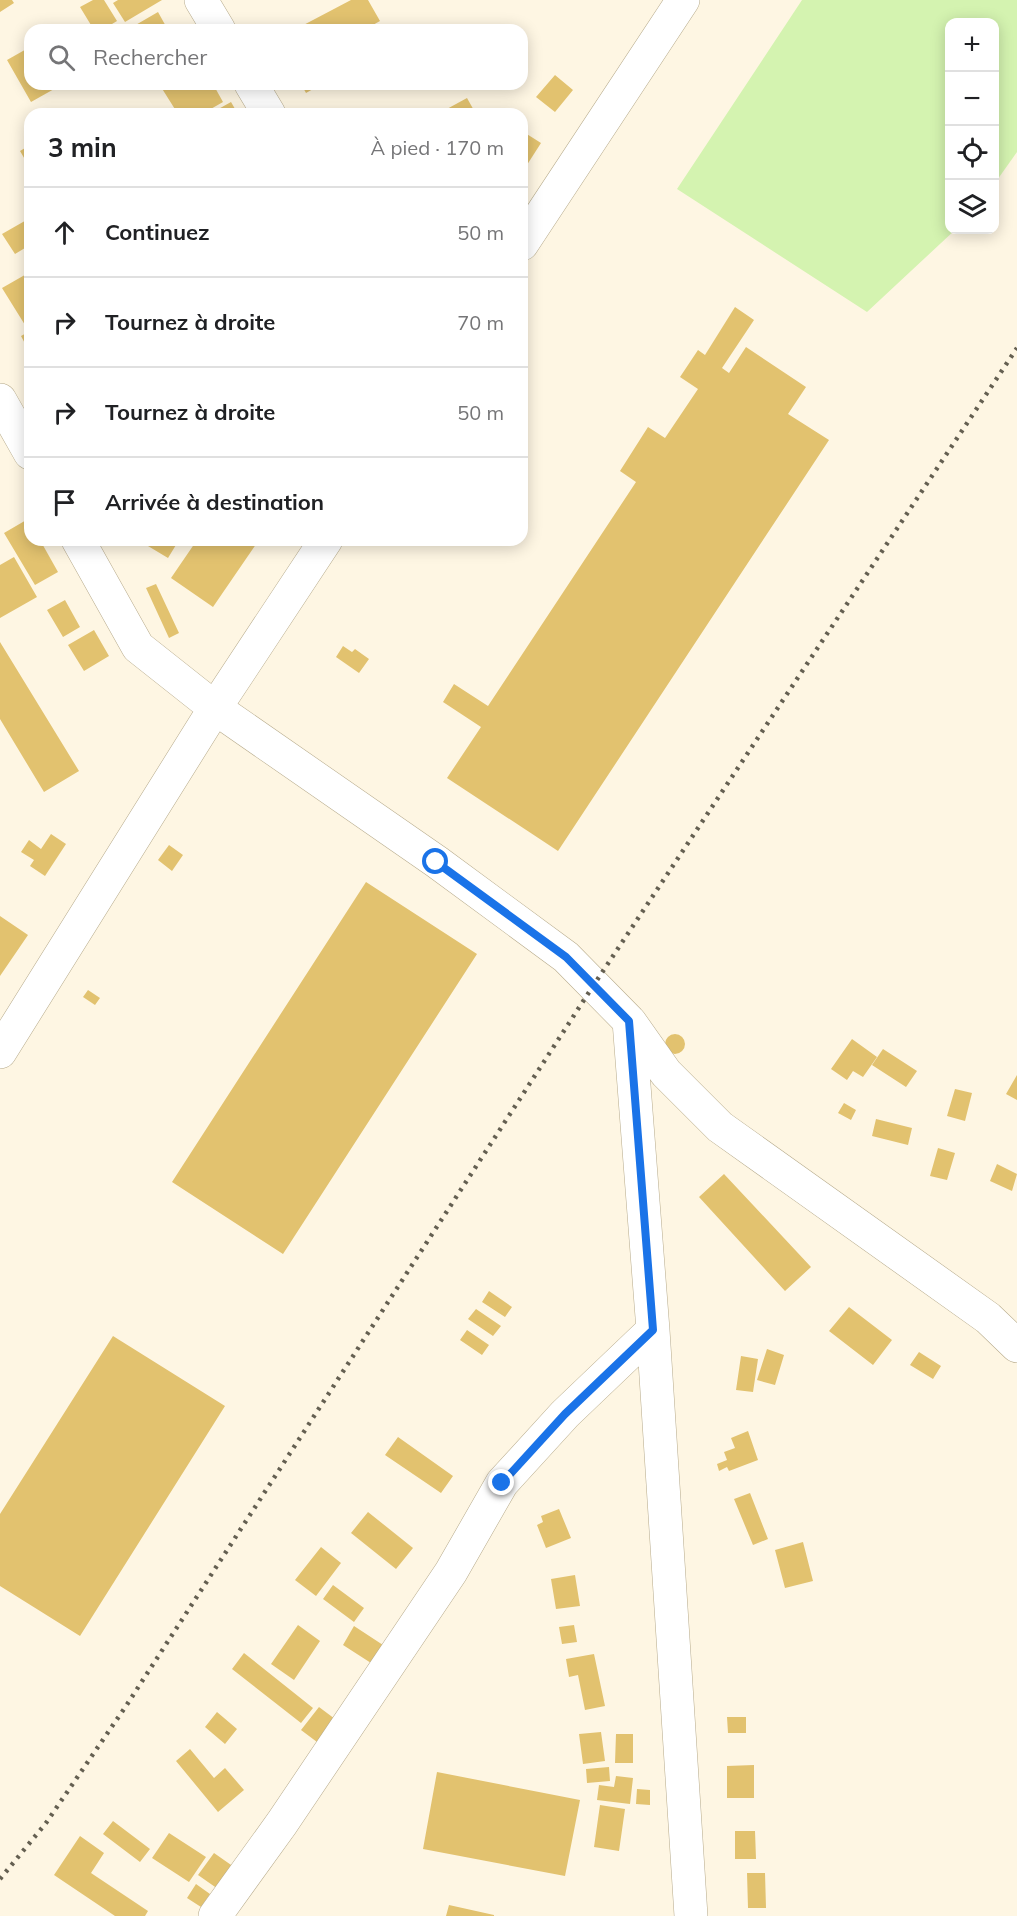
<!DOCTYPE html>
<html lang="fr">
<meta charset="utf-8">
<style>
:root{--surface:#fff;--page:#f6f6f6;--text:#202124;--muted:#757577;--line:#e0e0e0}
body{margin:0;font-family:Mulish,sans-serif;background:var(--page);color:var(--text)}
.controls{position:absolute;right:18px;top:18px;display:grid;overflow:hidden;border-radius:12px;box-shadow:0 3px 15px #0003}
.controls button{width:54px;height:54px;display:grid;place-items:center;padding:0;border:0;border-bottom:2px solid var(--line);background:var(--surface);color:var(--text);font:30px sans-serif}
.stop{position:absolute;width:18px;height:18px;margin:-14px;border:4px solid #1a73e8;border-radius:50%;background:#fff}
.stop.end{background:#1a73e8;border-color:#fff;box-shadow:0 2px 6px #0008}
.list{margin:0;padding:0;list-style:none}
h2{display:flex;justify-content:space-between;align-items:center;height:78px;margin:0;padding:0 24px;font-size:26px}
h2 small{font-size:20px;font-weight:400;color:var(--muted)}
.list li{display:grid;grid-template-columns:39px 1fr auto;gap:18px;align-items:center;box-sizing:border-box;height:90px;padding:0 24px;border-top:2px solid var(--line)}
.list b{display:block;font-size:22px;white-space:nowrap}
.list em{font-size:20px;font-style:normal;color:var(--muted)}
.icon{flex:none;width:33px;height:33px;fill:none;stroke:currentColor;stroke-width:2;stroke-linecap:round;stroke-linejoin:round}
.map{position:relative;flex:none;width:1017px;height:1916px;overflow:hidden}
.search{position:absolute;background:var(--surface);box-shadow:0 3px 15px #0003;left:24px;top:24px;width:504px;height:66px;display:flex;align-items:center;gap:15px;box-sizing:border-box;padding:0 21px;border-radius:18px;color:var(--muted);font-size:22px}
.panel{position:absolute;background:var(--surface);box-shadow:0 3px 15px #0003;left:24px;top:108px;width:504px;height:438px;border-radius:18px}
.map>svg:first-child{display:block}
</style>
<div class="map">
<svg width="1017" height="1916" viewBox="0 0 1017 1916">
<rect width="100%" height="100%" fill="#fef6e3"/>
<!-- green -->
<path fill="#d4f3b0" d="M802,0H1017V152L995,183L994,22H950V230H955L867,312L677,189Z"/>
<!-- building -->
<path fill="#e2c26f" d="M0,0H12L14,3L0,12Z
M93,0H104L117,21L102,30H94L80,7Z
M118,0H162L125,22L113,3Z
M351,0H368L380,21L364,30H294Z
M158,12L168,30H127Z
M30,47V84H63L31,102L7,60Z
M555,75L573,90L555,112L536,97Z
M166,84H213L223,102L202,114H178L161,87Z
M301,84H322L306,93Z
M467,98L476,114H447L445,110Z
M231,102L238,114H214L213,112Z
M522,131L541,143L525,168L522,166Z
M30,145V168L20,151Z
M30,218V245L15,254L2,234Z
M30,272V322L25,325L2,288Z
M735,307L754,320L722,368L729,373L746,347L806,387L788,414L829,440L558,851L447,778L481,727L443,702L454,684L488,706L636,482L620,471L648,427L665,438L698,389L680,377L698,350L705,355Z
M30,331V353L21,336Z
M28,519L30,540H40L58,572L35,585L4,533Z
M152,540H179L168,558L148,546Z
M197,540H259L213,607L171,578Z
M14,557L37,597L0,618V565Z
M156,584L179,633L169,638L146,588Z
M65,600L80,627L63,637L47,610Z
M94,630L109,656L84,671L68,645Z
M0,642L79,771L44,792L0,719Z
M343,646L352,652L355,649L369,659L359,673L336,657Z
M51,834L66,844L45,876L30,866L34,860L21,852L29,840L41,849Z
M169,845L183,855L172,871L158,860Z
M366,882L477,954L283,1254L172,1182Z
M0,916L28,935L0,976Z
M88,990L100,998L95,1005L83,997Z
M665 1044a10 10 0 1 1 20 0a10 10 0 1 1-20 0Z
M852,1039L877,1057L863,1077L853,1071L847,1080L831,1069Z
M883,1049L917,1071L906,1087L872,1065Z
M1017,1075V1100L1006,1094Z
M955,1089L972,1093L965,1121L947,1116Z
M844,1103L856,1110L851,1120L838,1113Z
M876,1119L912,1128L908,1145L872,1136Z
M938,1148L955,1153L947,1180L930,1176Z
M997,1164L1017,1174L1012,1191L990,1181Z
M724,1174L811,1267L785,1291L699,1197Z
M489,1291L512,1307L505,1317L482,1302Z
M849,1307L892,1340L873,1365L829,1331Z
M476,1309L501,1326L493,1336L468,1319Z
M467,1330L489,1345L482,1355L460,1340Z
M113,1336L225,1406L80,1636L0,1586V1514Z
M767,1349L784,1355L775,1385L757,1380Z
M919,1352L941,1366L933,1379L910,1365Z
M741,1356L758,1359L753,1392L736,1390Z
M748,1431L758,1460L729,1471L727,1467L719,1471L717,1464L727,1460L724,1452L735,1448L731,1438Z
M398,1437L453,1476L441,1493L385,1455Z
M750,1493L768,1539L753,1545L734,1499Z
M559,1509L571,1538L546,1548L537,1525L543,1522L541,1516Z
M368,1512L413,1548L396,1569L351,1533Z
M803,1542L813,1581L785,1588L775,1550Z
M321,1547L341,1563L316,1596L295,1580Z
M575,1575L580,1606L556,1609L551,1579Z
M333,1585L364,1608L354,1622L323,1599Z
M298,1625L320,1641L294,1680L271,1664Z
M574,1625L577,1642L562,1644L559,1627Z
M354,1626L383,1645L371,1663L343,1645Z
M244,1653L313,1708L301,1723L232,1669Z
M594,1654L605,1706L585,1710L578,1675L569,1677L566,1659Z
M319,1707L339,1722L321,1745L301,1730Z
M217,1712L237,1729L225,1744L205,1727Z
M727,1717H746V1733H728Z
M601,1732L605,1761L583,1764L579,1734Z
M616,1734H633V1763H615Z
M190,1749L214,1778L225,1768L244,1790L218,1812L176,1761Z
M754,1765V1798H727V1766Z
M609,1767L610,1781L587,1783L586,1769Z
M437,1772L580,1800L565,1876L423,1849Z
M616,1776L633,1778L630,1804L597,1800L599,1785L614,1787Z
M637,1789L650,1790V1805L636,1804Z
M600,1805L625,1809L619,1851L594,1847Z
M113,1821L150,1849L140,1862L103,1834Z
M735,1831H755L756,1859H735Z
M169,1833L206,1857L189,1882L152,1858Z
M80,1836L104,1853L91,1873L148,1911L145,1916H115L54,1875Z
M214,1853L234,1867L218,1889L198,1875Z
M747,1873H765L766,1908H748Z
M196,1884L210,1894L201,1907L187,1898Z
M449,1905L494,1915V1916H446Z"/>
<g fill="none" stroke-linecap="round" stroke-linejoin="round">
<!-- minor casing -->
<g stroke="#b6aa8b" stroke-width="34">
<path id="minor" d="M201,0L219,30
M251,84L269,114
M522,244L683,0
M0,400L30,453
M78,540L138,647L215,708L437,862L566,957L629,1021L653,1330L691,1916
M630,1022L666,1073L720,1127L988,1318L1017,1346
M0,1052L215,708L326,540
M215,1916L282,1823L451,1572L502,1483L565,1414L653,1330"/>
</g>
<!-- minor -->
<use href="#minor" stroke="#fff" stroke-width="33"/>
<!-- rail -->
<path stroke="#645f51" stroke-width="4.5" stroke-dasharray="3 6" stroke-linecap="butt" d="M0,1879L46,1823L126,1706L595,983L1017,348"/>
</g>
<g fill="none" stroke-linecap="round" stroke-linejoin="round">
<!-- route -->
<path stroke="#1a73e8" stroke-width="8" d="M436,862L566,957L629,1021L653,1330L565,1414L502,1483"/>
</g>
</svg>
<div class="controls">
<button>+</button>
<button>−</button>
<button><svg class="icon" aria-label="locate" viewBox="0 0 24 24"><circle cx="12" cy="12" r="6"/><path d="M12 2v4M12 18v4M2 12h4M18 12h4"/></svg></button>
<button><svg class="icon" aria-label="layers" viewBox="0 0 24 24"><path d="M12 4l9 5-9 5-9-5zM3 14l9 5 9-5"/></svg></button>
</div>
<div class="stop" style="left:436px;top:862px"></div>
<div class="stop end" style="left:502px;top:1483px"></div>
<div class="search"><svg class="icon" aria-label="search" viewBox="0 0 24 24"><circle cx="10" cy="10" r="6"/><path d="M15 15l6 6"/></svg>Rechercher</div>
<section class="panel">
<h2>3 min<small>À pied · 170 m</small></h2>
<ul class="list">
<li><svg class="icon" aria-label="ahead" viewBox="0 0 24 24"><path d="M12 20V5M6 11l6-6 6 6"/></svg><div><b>Continuez</b></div><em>50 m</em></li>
<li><svg class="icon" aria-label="right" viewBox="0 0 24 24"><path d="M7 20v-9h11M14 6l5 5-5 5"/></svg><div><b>Tournez à droite</b></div><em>70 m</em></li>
<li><svg class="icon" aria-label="right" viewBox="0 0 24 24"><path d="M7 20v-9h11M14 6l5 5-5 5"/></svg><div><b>Tournez à droite</b></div><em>50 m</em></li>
<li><svg class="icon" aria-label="arrive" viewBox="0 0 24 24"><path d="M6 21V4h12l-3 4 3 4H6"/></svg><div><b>Arrivée à destination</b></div></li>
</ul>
</section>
</div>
